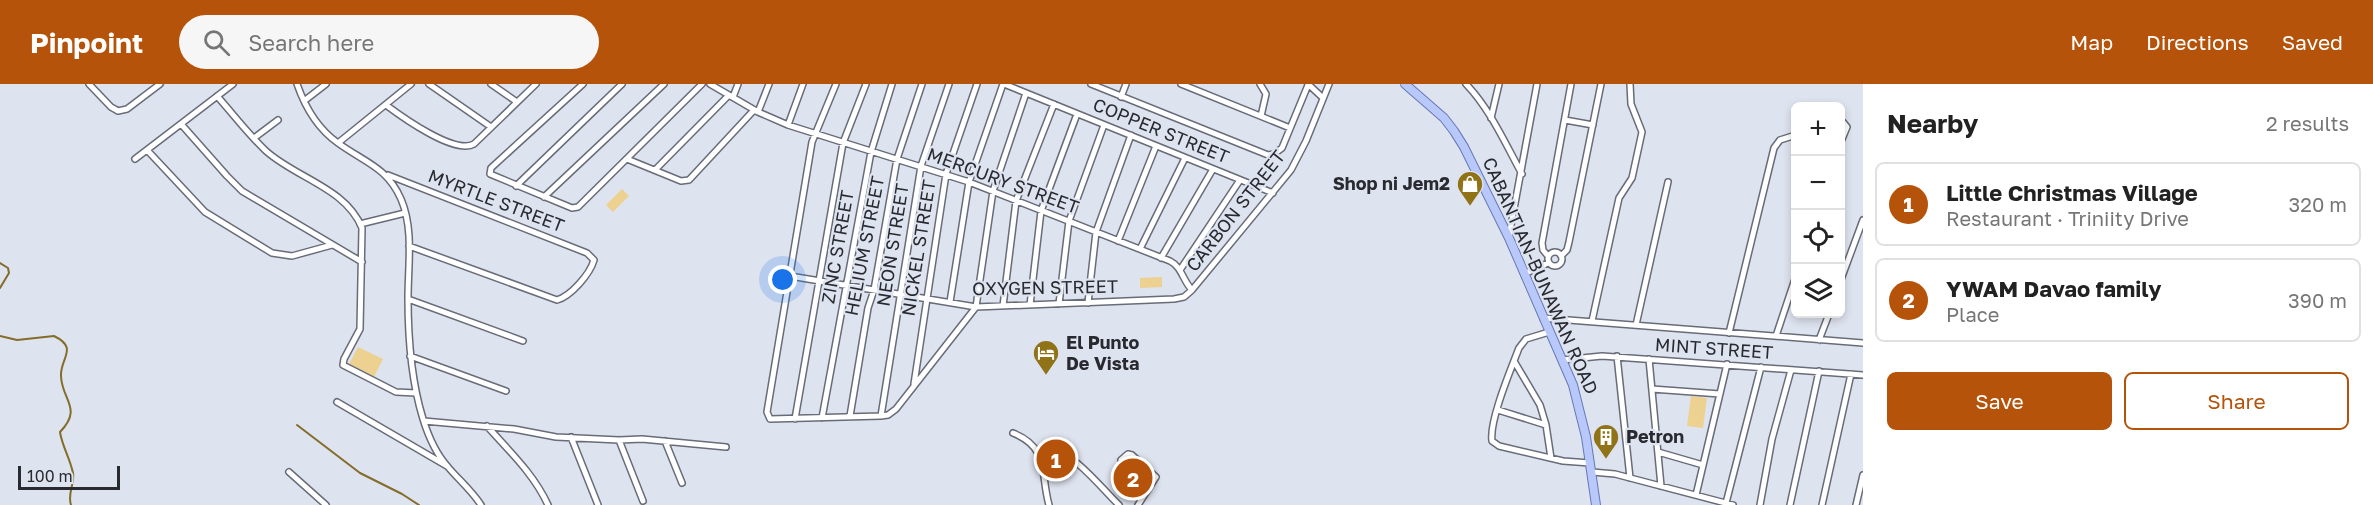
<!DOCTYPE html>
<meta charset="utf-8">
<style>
:root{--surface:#fff;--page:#f6f6f6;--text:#222;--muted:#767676;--line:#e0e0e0;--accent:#b45309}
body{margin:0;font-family:"Golos Text",sans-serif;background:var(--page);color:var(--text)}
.controls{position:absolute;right:18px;top:18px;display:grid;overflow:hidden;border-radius:9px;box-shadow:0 3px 9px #0003}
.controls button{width:54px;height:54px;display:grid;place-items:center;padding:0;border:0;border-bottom:2px solid var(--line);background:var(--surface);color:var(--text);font:30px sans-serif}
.scale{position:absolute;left:18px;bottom:15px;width:102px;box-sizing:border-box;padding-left:6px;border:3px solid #282a2f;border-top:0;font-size:16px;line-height:21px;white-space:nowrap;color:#282a2f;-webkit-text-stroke:4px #dee3f0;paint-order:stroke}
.you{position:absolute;left:783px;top:196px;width:21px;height:21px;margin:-15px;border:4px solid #fff;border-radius:50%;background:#1a73e8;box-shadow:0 0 0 9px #1a73e833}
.badge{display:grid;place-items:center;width:39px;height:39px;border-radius:50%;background:var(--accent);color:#fff;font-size:20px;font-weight:700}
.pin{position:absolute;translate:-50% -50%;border:3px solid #fff;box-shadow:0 2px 6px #0006}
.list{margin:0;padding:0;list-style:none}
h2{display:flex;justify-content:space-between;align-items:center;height:78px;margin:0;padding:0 24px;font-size:26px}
h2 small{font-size:20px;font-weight:400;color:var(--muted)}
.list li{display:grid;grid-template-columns:39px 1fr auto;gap:18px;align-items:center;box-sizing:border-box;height:84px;margin:0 12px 12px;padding:0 12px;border:2px solid var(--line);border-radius:9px}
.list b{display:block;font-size:22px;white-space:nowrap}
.list p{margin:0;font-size:20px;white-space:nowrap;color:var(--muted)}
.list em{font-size:20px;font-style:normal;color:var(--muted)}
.actions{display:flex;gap:12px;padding:18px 24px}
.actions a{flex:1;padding:14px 0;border:2px solid var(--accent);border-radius:9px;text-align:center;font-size:21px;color:var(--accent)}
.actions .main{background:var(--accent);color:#fff}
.icon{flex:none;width:33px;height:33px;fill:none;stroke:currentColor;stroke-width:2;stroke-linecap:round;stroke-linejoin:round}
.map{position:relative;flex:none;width:1863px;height:421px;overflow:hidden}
header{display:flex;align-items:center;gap:36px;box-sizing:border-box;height:84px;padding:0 30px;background:var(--accent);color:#fff}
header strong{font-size:28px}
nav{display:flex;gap:33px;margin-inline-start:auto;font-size:21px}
.search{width:420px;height:54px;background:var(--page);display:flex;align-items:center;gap:15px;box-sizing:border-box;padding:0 21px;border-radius:33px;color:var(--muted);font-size:22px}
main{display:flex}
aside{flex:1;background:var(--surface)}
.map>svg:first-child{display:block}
</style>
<header>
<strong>Pinpoint</strong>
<div class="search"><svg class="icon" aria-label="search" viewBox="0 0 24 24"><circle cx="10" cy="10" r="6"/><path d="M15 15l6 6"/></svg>Search here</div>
<nav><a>Map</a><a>Directions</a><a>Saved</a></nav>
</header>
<main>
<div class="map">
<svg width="1863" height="421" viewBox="0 0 1863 421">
<rect width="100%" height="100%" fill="#dee3f0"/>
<!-- green -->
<path fill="#ecd190" d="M622,105L629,112L613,128L606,121Z
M1162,193V203L1140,204V194Z
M358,263L383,275L374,293L349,280Z
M1691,312L1707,314L1703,344L1687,342Z"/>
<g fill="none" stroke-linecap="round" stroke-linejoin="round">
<!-- stream -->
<path stroke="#846c29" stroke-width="2" d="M0,179L8,184L9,189L0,204
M0,252L17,256L54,252C79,264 60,274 61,292C62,317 83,324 60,348C62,362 70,374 73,389C75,400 67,409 71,421
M297,341L360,389L402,410L419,421"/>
<!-- minor casing -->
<g stroke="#686c78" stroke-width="8">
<path id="minor" d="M89,0L111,23L118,27L127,25L160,0
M297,0C305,23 318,45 338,59C364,78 387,83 401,115C414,145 408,182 408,214C408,255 411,296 423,335C428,351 437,371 448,383C459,396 472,407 481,421
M429,0L491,43
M491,0L517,18
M583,0L491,84L490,90L572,124L578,123L702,0
M710,0L758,28L788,41L969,98L1170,177C1182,183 1183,197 1192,206
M836,0L812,58L767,328L770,335L881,332L888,331L896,325L976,223L993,107L1026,9
M1004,0L1273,109
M1091,0L1268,71L1274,70L1282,64L1308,1
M1181,0L1290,44
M1260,0L1266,10L1261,32
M1308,0L1323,14
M1466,0C1490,25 1505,59 1522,90
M217,12C233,30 249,51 266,67C296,94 346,104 362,144L360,245L344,275L343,281L396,308L416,309
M733,13L738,0
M1121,13L1126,0
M304,17L326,0
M386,21C402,33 455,71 474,60L536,0
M758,28L769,0
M1491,34L1499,0
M1565,36L1593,41
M181,40L227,92L242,107L362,178
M788,41L803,0
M254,54L278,36
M338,59L411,0
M1840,60L1847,43L1843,38
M147,66L205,128L272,169L292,172L332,161
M135,75L233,0
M627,75L681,97L689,96L754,26
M655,86L729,11
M388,91L587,169L594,176C590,190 571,212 557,216L409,162
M516,102L622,0
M544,113L664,0
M360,140L405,129
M1509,152L1537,0
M1118,157L1156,62
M1140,165L1185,74
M1548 175a7 7 0 1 1 14 0a7 7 0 1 1-14 0Z
M1548,172L1543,166L1542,159L1571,0
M1561,172L1567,166L1569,158L1601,0
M1161,174L1213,85
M1180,186L1240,96
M1524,190L1548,179
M790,192L976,223L1174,215L1184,213L1192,206L1291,86L1306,57L1329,0
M1840,198L1863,136
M408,215L523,257
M950,218L969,98L1003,0
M1088,219L1096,148L1131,51
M1059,220L1069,137L1104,41
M1030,221L1041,127L1077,30
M1003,222L1016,117L1054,20
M1543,234L1863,259
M1592,237L1619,114L1632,94L1642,48L1631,20L1630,0
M1636,241L1668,98
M1549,248L1526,255L1519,264C1511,285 1489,337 1492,357L1499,362L1563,377L1590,379
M1729,249L1774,64L1780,56L1796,51
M1776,252L1796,192
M1819,256L1829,230
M410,272L506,307
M1617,272L1630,394
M1649,275L1661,402
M1562,276L1602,272L1863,291
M1514,277L1540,321L1546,341L1551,374
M914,300L946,90L977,0
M1652,305L1720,310
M337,318L447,382
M1498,326L1546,341
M850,332L868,224L874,206L897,75L922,0
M881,332L921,82L949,0
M822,334L871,68L892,0
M795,335L843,59L866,0
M424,337L514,345L556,353L619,356L642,355L726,363
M487,342C509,367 534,390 548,421
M1013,349C1050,364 1040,389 1049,421
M571,353L598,421
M619,356L643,417
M665,357L682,399
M1658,368L1703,381
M1038,371C1043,369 1046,366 1051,366C1072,366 1104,407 1119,421
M1121,376L1128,370L1132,371L1156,393L1138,421
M289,388L326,421
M1592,388L1615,390L1733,421
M1696,411L1727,280
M1726,419L1761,283
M1760,421L1772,355L1791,286
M1790,421L1819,287
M1822,421L1851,290
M1856,421L1863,391"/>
</g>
<!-- primary casing -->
<g stroke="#6679b1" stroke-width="10">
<path id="primary" d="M1405,0L1444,34L1454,47L1464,63L1509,154L1573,301L1586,353L1596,421"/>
</g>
<!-- minor -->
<use href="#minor" stroke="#fff" stroke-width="5"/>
<!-- primary -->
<use href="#primary" stroke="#b8c8fa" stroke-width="8"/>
</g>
<!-- icons -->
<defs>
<g id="shop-pin" transform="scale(1.35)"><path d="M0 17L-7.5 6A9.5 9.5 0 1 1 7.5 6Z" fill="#907217" stroke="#dee3f0"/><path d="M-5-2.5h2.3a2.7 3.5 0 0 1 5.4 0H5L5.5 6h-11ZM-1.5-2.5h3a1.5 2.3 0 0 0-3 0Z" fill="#fff"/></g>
<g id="hotel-pin" transform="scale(1.35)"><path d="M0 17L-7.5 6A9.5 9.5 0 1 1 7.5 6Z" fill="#907217" stroke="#dee3f0"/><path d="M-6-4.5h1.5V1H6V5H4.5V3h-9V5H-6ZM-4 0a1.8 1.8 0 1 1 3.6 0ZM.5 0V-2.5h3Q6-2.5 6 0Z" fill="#fff"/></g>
<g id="building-pin" transform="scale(1.35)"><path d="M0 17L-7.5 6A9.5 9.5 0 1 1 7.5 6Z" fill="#907217" stroke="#dee3f0"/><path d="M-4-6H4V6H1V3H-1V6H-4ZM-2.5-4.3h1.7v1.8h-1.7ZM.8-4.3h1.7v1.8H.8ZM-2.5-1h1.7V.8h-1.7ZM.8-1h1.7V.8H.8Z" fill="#fff"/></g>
</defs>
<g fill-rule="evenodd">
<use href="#shop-pin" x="1470" y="100"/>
<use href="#hotel-pin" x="1046" y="269"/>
<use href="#building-pin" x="1606" y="353"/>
</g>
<g text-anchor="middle" stroke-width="4.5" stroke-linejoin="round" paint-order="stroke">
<!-- street labels -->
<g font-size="18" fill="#282a2f" stroke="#dee3f0">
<text transform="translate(1161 47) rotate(22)" y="6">COPPER STREET</text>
<text transform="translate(1003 97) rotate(20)" y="6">MERCURY STREET</text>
<text transform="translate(496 117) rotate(21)" y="6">MYRTLE STREET</text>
<text transform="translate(1236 127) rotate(-52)" y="6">CARBON STREET</text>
<text transform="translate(893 161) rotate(-81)" y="6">NEON STREET</text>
<text transform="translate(865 162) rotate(-79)" y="6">HELIUM STREET</text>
<text transform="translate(838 163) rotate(-80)" y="6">ZINC STREET</text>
<text transform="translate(919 164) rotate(-81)" y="6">NICKEL STREET</text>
<text transform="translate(1540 192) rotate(66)" y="6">CABANTIAN-BUNAWAN ROAD</text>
<text transform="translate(1045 204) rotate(-1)" y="6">OXYGEN STREET</text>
<text transform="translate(1714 265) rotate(4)" y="6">MINT STREET</text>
</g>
<!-- poi labels -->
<g font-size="18" font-weight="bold" fill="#282a2f" stroke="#dee3f0" text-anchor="start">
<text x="1450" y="106" text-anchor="end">Shop ni Jem2</text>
<text x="1066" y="265">El Punto<tspan x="1066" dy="21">De Vista</tspan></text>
<text x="1626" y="359">Petron</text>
</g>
</g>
</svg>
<div class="controls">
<button>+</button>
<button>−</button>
<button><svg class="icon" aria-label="locate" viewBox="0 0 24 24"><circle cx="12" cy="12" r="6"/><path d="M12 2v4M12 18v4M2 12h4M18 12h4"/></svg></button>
<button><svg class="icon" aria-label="layers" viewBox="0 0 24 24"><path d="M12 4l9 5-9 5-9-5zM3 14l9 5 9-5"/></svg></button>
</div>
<div class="scale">100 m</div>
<div class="you"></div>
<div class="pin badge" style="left:1056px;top:375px">1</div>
<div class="pin badge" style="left:1133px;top:394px">2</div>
</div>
<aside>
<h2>Nearby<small>2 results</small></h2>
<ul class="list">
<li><span class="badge">1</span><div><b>Little Christmas Village</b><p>Restaurant · Triniity Drive</p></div><em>320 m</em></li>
<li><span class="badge">2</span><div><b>YWAM Davao family</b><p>Place</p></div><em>390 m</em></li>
</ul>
<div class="actions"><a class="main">Save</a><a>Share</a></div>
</aside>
</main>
